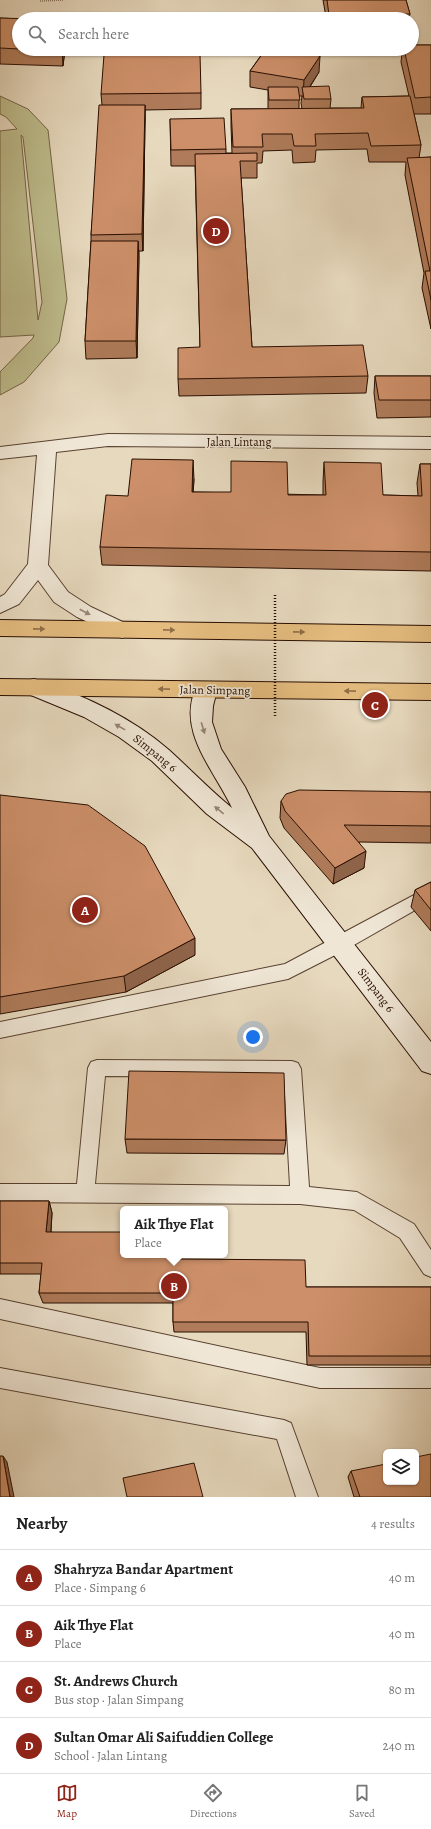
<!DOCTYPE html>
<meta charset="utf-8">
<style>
:root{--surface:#fff;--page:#f6f6f6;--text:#222;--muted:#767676;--line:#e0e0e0;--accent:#8f2418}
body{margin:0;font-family:Alegreya,serif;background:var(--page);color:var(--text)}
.controls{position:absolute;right:12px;bottom:12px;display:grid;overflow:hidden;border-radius:6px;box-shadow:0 1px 3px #0004}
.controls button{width:36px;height:36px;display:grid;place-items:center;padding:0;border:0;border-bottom:1px solid var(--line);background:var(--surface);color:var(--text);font:20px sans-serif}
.you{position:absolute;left:253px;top:1037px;width:14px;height:14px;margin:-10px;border:3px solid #fff;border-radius:50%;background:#1a73e8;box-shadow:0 0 0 6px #1a73e833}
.badge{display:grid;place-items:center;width:26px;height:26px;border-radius:50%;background:var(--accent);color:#fff;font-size:13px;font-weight:700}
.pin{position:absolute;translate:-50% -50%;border:2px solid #fff;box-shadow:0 1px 4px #0006}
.popup{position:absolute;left:120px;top:1206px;width:108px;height:52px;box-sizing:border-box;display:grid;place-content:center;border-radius:6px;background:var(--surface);filter:drop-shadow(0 1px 3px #0005);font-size:13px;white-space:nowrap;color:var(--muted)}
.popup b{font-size:15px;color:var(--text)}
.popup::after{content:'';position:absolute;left:50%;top:100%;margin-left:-8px;border:8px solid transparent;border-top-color:var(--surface)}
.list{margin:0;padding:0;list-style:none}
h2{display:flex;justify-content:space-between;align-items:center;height:52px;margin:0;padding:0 16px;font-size:17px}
h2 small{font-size:13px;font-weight:400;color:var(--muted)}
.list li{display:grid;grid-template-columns:26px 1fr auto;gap:12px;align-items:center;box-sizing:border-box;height:56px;padding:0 16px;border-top:1px solid var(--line)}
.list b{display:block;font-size:15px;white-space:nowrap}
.list p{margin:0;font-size:13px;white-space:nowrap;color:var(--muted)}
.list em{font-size:13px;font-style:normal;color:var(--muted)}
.icon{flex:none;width:22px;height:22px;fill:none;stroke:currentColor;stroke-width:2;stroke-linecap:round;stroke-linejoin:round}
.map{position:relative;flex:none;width:431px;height:1497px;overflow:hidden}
.search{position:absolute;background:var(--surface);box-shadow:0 1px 3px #0004;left:12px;right:12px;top:12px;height:44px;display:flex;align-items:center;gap:10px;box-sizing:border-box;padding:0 14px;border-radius:22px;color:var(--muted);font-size:15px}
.sheet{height:276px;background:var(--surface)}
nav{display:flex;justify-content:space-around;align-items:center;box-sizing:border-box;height:56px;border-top:1px solid var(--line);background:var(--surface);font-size:11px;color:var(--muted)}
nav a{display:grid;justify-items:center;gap:2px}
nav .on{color:var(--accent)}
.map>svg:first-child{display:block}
</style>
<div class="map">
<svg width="431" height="1497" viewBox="0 0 431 1497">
<rect width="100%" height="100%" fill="#e7d9be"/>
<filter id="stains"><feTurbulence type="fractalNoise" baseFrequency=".005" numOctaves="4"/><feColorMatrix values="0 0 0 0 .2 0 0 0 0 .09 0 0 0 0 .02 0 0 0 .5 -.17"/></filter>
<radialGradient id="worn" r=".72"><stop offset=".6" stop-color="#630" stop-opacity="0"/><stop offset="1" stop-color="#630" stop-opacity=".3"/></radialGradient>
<!-- green -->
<path fill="#bebc8c" stroke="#746546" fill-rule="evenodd" d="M0,96L28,109L48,130L67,299L59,342L24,382L0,395V372L33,338L34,335L0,337V131L17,129L6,117L0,114ZM21,135L23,137L42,302L38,320Z"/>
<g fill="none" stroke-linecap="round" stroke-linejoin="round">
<!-- lane casing -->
<g stroke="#584130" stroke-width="2">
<path id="lane" d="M431,886V901L347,949L288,979L0,1038V1022L285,964Z
M97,1060L292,1061L298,1063L301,1069L309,1187L357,1192L414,1224L431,1250V1277L424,1274L400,1238L354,1210L300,1204L0,1202V1184H77L88,1068L91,1062ZM105,1076L284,1077L290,1186L95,1184Z
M0,1299L320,1368H431V1388H320L0,1319Z
M0,1368L284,1420L291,1423L318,1497H296L277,1439L0,1388Z"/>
</g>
<!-- street casing -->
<g stroke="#584130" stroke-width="2">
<path id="street" d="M108,434L431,437V449L108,446L56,452L48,565L68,592L91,607L129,625L132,630L129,635L122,638L77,617L54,602L38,580L19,604L0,613V597L5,594L28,564L37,455L0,459V447Z"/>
</g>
<!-- secondary casing -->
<g stroke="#290e00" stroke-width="2">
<path id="secondary" d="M34,679C81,694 131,717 169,750C190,769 210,790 232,808C214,769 174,729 198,684L206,682L214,684L217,690L213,706L212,722L221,749L245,787L269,836L431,1042V1074L422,1071L252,848L207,814L152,761L119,737L84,717L26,693L23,687L26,681Z"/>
</g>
<!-- primary casing -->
<g stroke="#290e00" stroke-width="2">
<path id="primary" d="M0,620L431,626V642L0,636Z
M0,679L431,684V700L0,695Z"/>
</g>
<!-- path -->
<path stroke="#290e00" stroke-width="1.5" stroke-dasharray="0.5 1.5" stroke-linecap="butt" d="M40,1L64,0"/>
<!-- lane -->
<use href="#lane" fill="#efe6d5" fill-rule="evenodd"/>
<!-- street -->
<use href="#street" fill="#efe6d5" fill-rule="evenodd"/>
<!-- secondary -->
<use href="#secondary" fill="#efe6d5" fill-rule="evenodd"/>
<!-- primary -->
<use href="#primary" fill="#e4bc7f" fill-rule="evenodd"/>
<!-- path-bridge -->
<path stroke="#290e00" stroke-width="2.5" stroke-dasharray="1 2" stroke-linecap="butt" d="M275,595V716"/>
</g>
<!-- wall -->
<path fill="#af7b5a" stroke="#290e00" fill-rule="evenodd" d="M323,0H406L410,14L409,19L326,17Z
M0,18L19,19V49H65L63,66L0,64Z
M412,30L414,37L413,45H431V114H414L421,145L419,158L431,157V329L422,288L424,273L405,175L406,162H369L367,149L316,150L315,162L293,163L292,150L263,151L262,163H257V178H241L252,347L368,376L366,393L179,396L178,379L200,347L195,166H171L170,119L226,149V153H232L231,126V109H268V90L250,87V71L262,54L225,55L224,49H412ZM402,53L401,62L409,96L362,97L361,108H330L331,99L310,87L319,72L308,54ZM299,96H302L301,103L302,109H299Z
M184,54L201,93V109L145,110V121L143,251H139L137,358L86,359L85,341L91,241V235L102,105L101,94Z
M375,376H431V417L377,418L374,393Z
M324,462L383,495L418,496L417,483L420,464H431V571L102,565L100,547L128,496L194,479L193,492L323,495V482Z
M431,792V843L359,842L364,868L333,884L284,828L280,818L281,801Z
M0,795L195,955L126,992L0,1014Z
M431,882V931L411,907L415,890Z
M125,1139L286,1140L284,1154L127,1153Z
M0,1201H49L52,1213L51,1232L306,1287H431V1365H307L306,1332H174L173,1322V1303H43L39,1293L41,1274H0Z
M351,1471L431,1497H354L348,1477Z"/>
<!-- shaded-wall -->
<path fill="#8f644a" stroke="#290e00" d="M62,49H65L63,66Z
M320,56L319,72L303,97L304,80Z
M145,105V121L143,251L142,234Z
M138,241L139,258L137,358L136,341Z
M193,460L194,479L192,511V492Z
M366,851L364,868L333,884L335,868Z
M195,938V955L126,992L124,976Z
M49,1201L52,1213L50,1244L46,1232Z
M3,1456L7,1462L14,1497H10Z"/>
<!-- building -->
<path fill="#cc8f69" stroke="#290e00" d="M327,0H406L410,14L329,15Z
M183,13V19H115V14Z
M409,16V19H223V18Z
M0,18L34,19H19V49L0,48Z
M412,30L414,37H412Z
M412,45H431V97L415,98L404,49H412Z
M29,49H62V50Z
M114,49H184V54H200L201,93L101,94L104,55H113Z
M266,49H279L320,56L304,80L250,71Z
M329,86L331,99H304L302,87Z
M268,87H298L300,100H269Z
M410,96L421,145L371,146L368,133L315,134L316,146H294L292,134H262L263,147H233L231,109L364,108L362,97Z
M99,105H145L142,234L91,235Z
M224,118L226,149L171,150L170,119Z
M257,153V161H240L252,347L363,345L368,376L178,379V348L200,347L195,154Z
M431,157V300L425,271H430L407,158Z
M91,241H138L136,341H85Z
M375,376H431V400H379Z
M132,459L193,460L192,492H231V461L287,462L288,495H326L324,462L381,463L383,495L422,496L420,464H431V552L100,547L106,495L128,496Z
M299,790L431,792V826L344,825L366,851L335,868L285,811L281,801L286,794Z
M0,795L88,805L145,846L195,938L124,976L0,997Z
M431,882V910L415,890Z
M129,1071L284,1073L286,1140L125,1139Z
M0,1201H49L46,1232H123V1255H175V1259L305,1260L306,1287H431V1356H309L308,1322H173V1293H39L42,1263H0Z
M431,1454V1497H360L351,1471L386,1464V1482H416V1457Z
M0,1456H3L10,1497H0Z
M194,1463L203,1497H127L123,1478Z"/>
<!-- one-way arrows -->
<defs><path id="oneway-solid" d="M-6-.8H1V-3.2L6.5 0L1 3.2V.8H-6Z"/></defs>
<g fill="#968575">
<use href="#oneway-solid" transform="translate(85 612) rotate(28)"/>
<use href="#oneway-solid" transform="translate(120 727) rotate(-151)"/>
<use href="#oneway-solid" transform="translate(203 728) rotate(73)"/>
<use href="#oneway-solid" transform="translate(219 810) rotate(-141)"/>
</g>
<g fill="#906e46">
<use href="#oneway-solid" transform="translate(39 629) rotate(1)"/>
<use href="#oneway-solid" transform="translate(169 630) rotate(1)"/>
<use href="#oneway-solid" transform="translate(299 632) rotate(1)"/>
<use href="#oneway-solid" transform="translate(164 689) rotate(-179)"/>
<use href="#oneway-solid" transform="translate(350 691) rotate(-179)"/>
</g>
<g text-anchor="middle" stroke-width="3.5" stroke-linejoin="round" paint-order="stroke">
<!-- street labels -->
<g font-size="12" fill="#290e00" stroke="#efe6d5">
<text x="239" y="446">Jalan Lintang</text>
<text transform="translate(215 690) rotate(1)" y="4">Jalan Simpang</text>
<text transform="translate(155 753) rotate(39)" y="4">Simpang 6</text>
<text transform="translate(376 990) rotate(53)" y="4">Simpang 6</text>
</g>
</g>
<rect width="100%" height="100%" filter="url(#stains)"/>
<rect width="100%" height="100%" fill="url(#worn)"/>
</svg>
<div class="controls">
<button><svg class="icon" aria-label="layers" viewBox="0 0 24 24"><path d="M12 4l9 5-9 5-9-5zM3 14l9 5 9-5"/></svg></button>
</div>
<div class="you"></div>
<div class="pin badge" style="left:85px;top:910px">A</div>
<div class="pin badge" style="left:174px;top:1286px">B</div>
<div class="popup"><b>Aik Thye Flat</b>Place</div>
<div class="pin badge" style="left:375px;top:705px">C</div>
<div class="pin badge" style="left:216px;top:231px">D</div>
<div class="search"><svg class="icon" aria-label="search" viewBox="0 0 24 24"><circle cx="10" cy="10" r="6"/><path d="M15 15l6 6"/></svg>Search here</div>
</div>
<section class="sheet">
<h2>Nearby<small>4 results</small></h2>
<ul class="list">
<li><span class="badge">A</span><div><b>Shahryza Bandar Apartment</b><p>Place · Simpang 6</p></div><em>40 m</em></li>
<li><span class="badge">B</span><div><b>Aik Thye Flat</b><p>Place</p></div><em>40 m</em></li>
<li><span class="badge">C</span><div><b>St. Andrews Church</b><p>Bus stop · Jalan Simpang</p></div><em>80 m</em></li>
<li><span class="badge">D</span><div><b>Sultan Omar Ali Saifuddien College</b><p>School · Jalan Lintang</p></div><em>240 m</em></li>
</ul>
</section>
<nav>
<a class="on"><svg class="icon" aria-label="map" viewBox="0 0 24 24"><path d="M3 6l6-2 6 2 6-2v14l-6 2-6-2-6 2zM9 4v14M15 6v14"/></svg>Map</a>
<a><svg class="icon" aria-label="directions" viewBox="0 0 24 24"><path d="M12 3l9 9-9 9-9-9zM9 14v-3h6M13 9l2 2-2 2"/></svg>Directions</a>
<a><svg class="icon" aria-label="saved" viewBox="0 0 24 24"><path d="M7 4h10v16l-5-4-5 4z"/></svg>Saved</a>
</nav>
